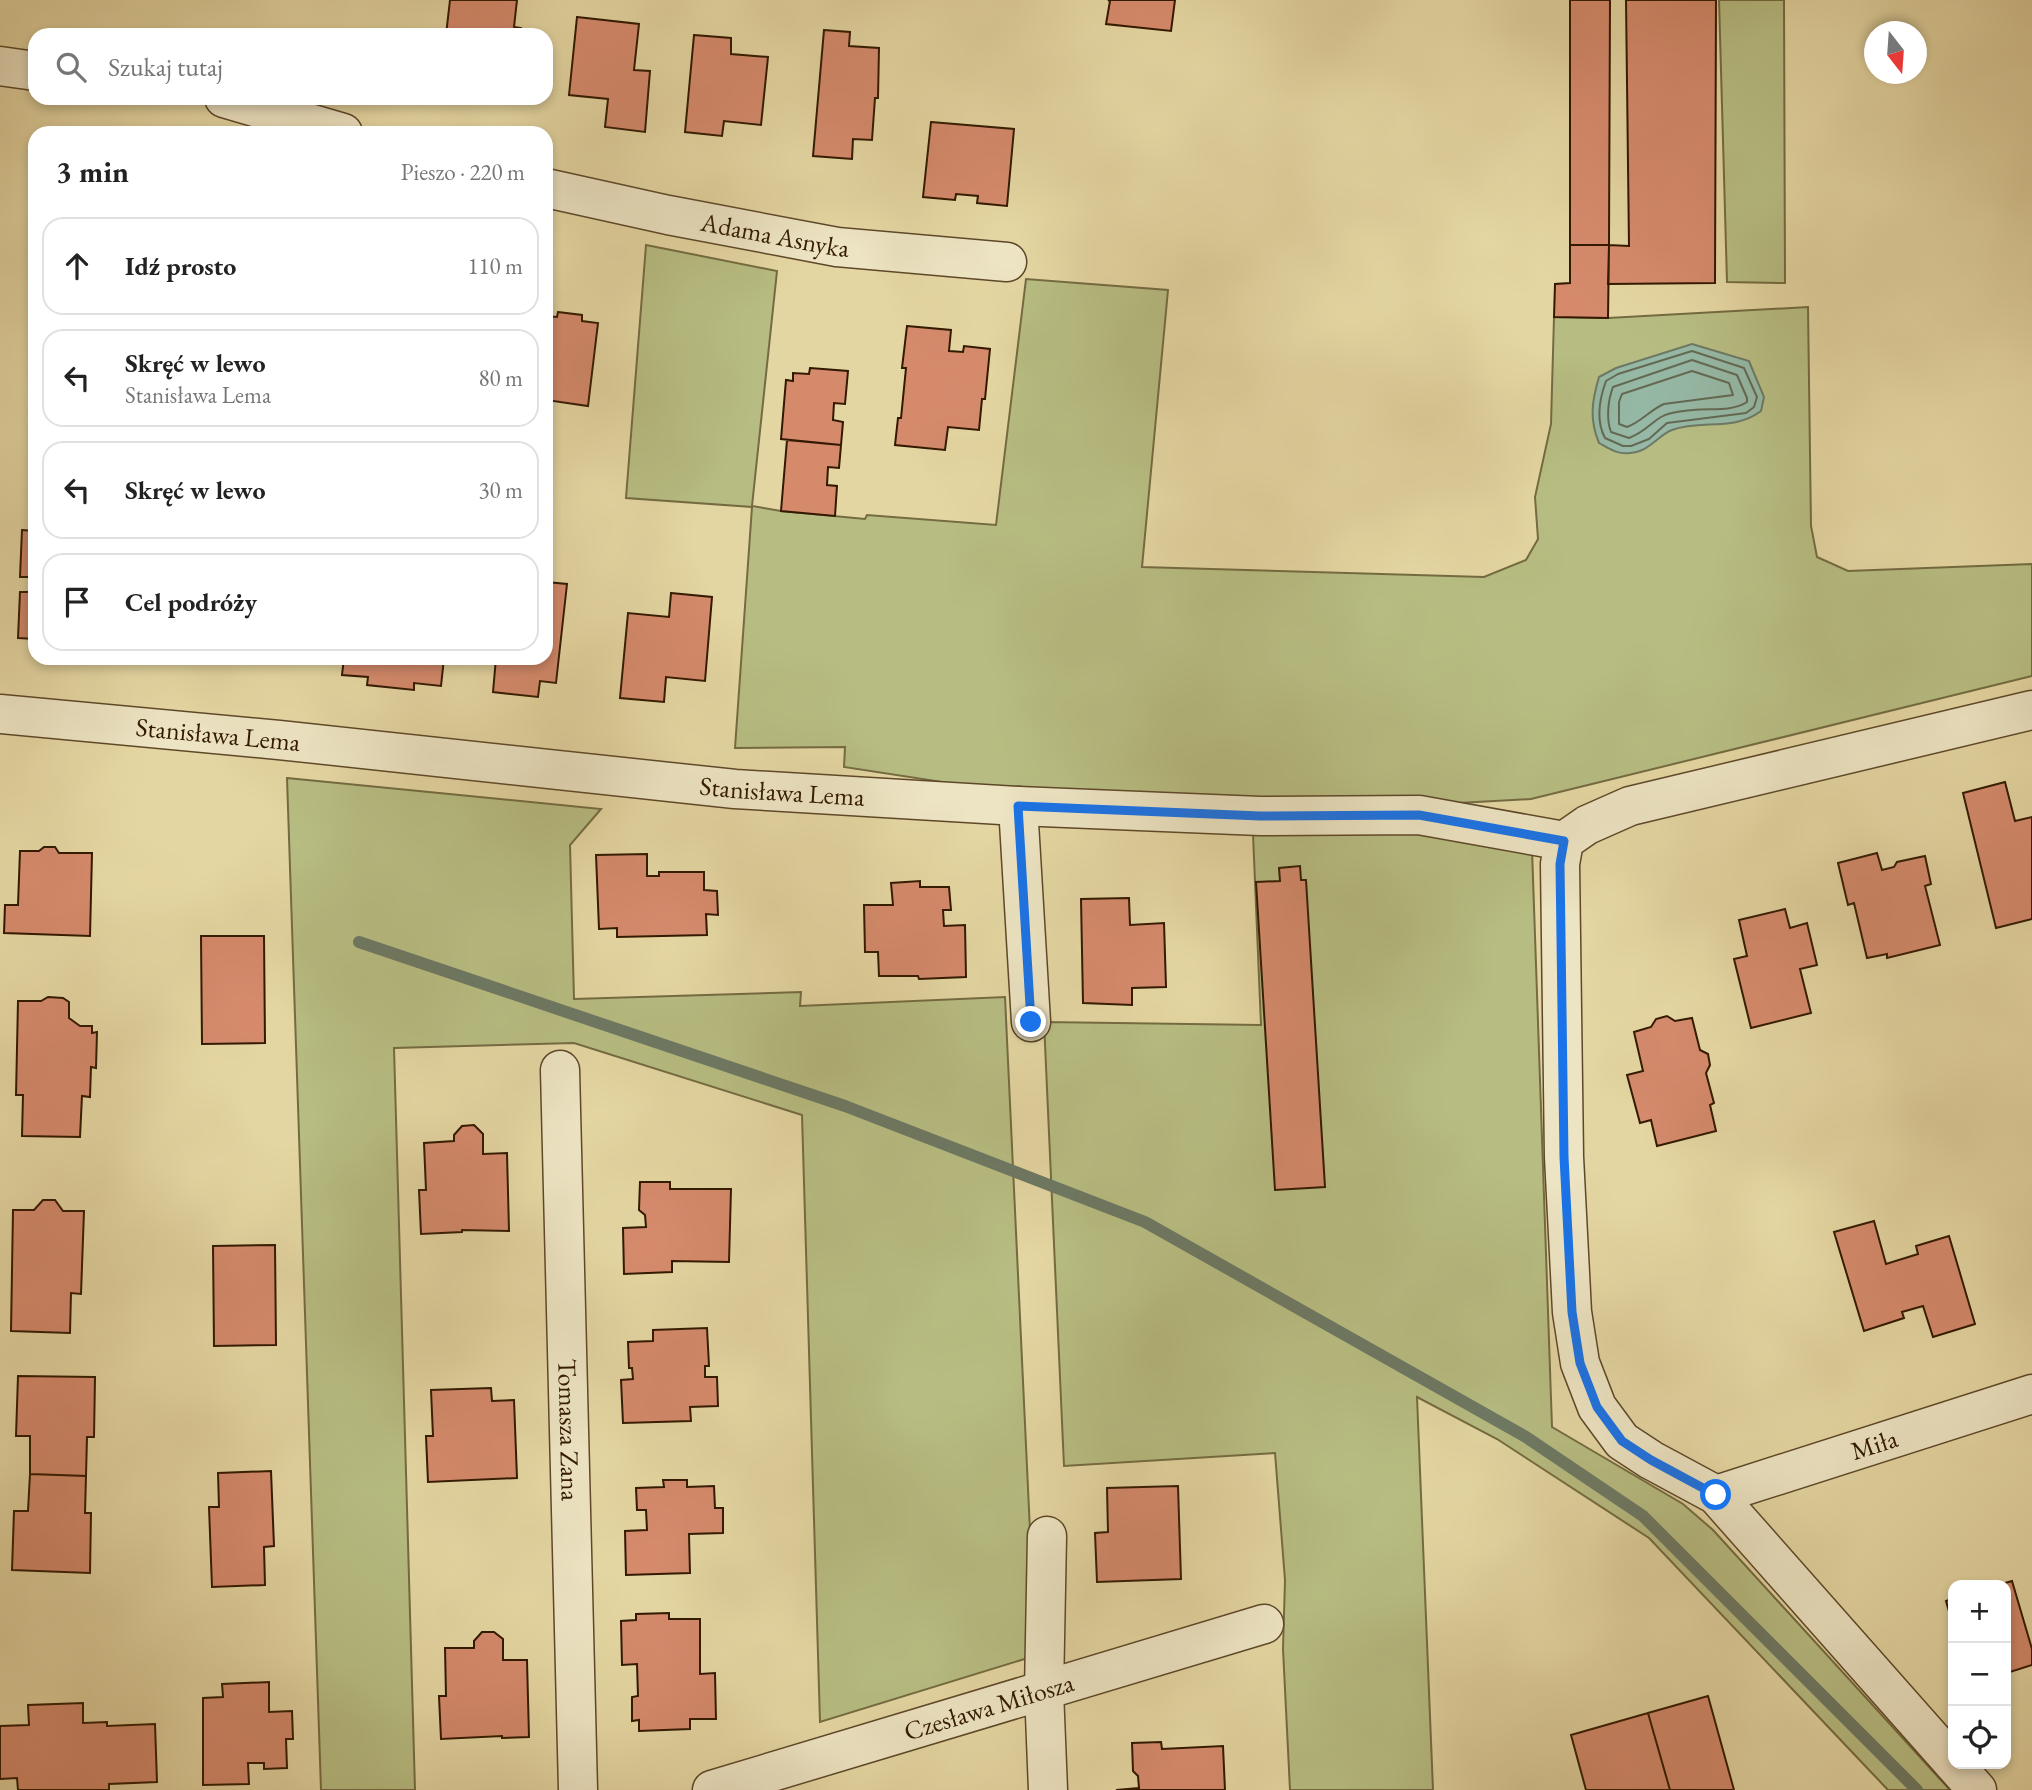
<!DOCTYPE html>
<html lang="pl">
<meta charset="utf-8">
<style>
:root{--surface:#fff;--page:#f2f2f2;--text:#222;--muted:#767676;--line:#e0e0e0}
body{margin:0;font-family:"EB Garamond",serif;background:var(--page);color:var(--text)}
.controls{position:absolute;right:21px;bottom:21px;display:grid;overflow:hidden;border-radius:14px;box-shadow:0 4px 10px #0003}
.controls button{width:63px;height:63px;display:grid;place-items:center;padding:0;border:0;border-bottom:2px solid var(--line);background:var(--surface);color:var(--text);font:35px sans-serif}
.compass{position:absolute;left:1864px;top:21px;width:63px;height:63px;border-radius:50%;background:var(--surface);box-shadow:0 4px 10px #0003;rotate:163deg}
.stop{position:absolute;width:21px;height:21px;margin:-16px;border:5px solid #1a73e8;border-radius:50%;background:#fff}
.stop.end{background:#1a73e8;border-color:#fff;box-shadow:0 2px 7px #0008}
.list{margin:0;padding:0;list-style:none}
h2{display:flex;justify-content:space-between;align-items:center;height:91px;margin:0;padding:0 28px;font-size:30px}
h2 small{font-size:23px;font-weight:400;color:var(--muted)}
.list li{display:grid;grid-template-columns:46px 1fr auto;gap:21px;align-items:center;box-sizing:border-box;height:98px;margin:0 14px 14px;padding:0 14px;border:2px solid var(--line);border-radius:21px}
.list b{display:block;font-size:26px;white-space:nowrap}
.list p{margin:0;font-size:23px;white-space:nowrap;color:var(--muted)}
.list em{font-size:23px;font-style:normal;color:var(--muted)}
.icon{flex:none;width:38px;height:38px;fill:none;stroke:currentColor;stroke-width:2;stroke-linecap:round;stroke-linejoin:round}
.map{position:relative;flex:none;width:2032px;height:1790px;overflow:hidden}
.search{position:absolute;background:var(--surface);box-shadow:0 4px 10px #0003;left:28px;top:28px;width:525px;height:77px;display:flex;align-items:center;gap:18px;box-sizing:border-box;padding:0 24px;border-radius:21px;color:var(--muted);font-size:26px}
.panel{position:absolute;background:var(--surface);box-shadow:0 4px 10px #0003;left:28px;top:126px;width:525px;height:539px;border-radius:21px}
.map>svg:first-child{display:block}
</style>
<div class="map">
<svg width="2032" height="1790" viewBox="0 0 2032 1790">
<rect width="100%" height="100%" fill="#e4d6a2"/>
<filter id="stains"><feTurbulence type="fractalNoise" baseFrequency=".00286" numOctaves="4"/><feColorMatrix values="0 0 0 0 .2 0 0 0 0 .09 0 0 0 0 .02 0 0 0 .5 -.17"/></filter>
<radialGradient id="worn" r=".72"><stop offset=".6" stop-color="#630" stop-opacity="0"/><stop offset="1" stop-color="#630" stop-opacity=".3"/></radialGradient>
<!-- green -->
<path fill="#b7bd82" stroke="#746b41" stroke-width="2" d="M1719,0H1784L1785,283L1727,282Z
M646,245L777,271L752,506L781,511L865,519L867,515L996,525L1026,279L1168,290L1142,567L1484,577L1526,560L1538,539L1535,497L1551,424L1554,317L1608,318L1808,307L1811,526L1817,557L1848,571L2032,564V676L1531,799L1404,806L968,786L844,767L845,747L735,748L752,507L626,498Z
M287,778L601,809L570,845L574,999L801,992L800,1006L1005,997L1030,1531L1031,1657L820,1722L802,1115L574,1043L394,1048L415,1790H321Z
M1431,833L1532,849L1552,1427L1683,1504L1713,1530L1950,1790H1888L1649,1538L1497,1439L1417,1397L1433,1790H1290L1283,1649L1285,1580L1275,1453L1064,1466L1044,1022L1261,1025L1253,834Z"/>
<!-- water -->
<path fill="#95b9a6" stroke="#6d7964" stroke-width="2" d="M1692,344L1749,361L1764,397L1761,411C1733,432 1702,419 1672,430C1658,435 1651,451 1630,453C1618,455 1608,448 1599,443C1589,419 1592,401 1599,377L1616,368Z"/>
<g fill="none" stroke-linecap="round" stroke-linejoin="round">
<!-- shore -->
<path stroke="#646953" stroke-width="2" d="M1692,351L1744,368L1757,397L1754,407L1746,413L1667,423L1649,439L1631,446H1623L1605,438C1596,421 1599,400 1606,381L1618,374Z
M1692,360L1737,375L1747,398V402C1732,412 1710,408 1693,410C1684,411 1669,412 1661,417C1648,425 1646,431 1629,438L1611,432C1606,419 1608,400 1613,387Z
M1692,371L1729,383L1733,395L1664,404C1650,410 1641,422 1627,427L1619,424V402L1622,394Z"/>
<!-- stream -->
<path stroke="#6d7964" stroke-width="12" d="M359,942L845,1106L1145,1222L1526,1437L1643,1516L1917,1790"/>
</g>
<!-- building -->
<path fill="#d58a6c" stroke="#321900" stroke-width="2" d="M450,0H517L514,27L521,28L520,35H446Z
M1108,0H1175L1171,31L1106,24L1110,1Z
M1570,0H1610L1609,245H1570Z
M1626,0H1716L1715,283L1608,284L1609,245L1629,246Z
M577,17L639,24L634,70L650,71L645,132L605,127L608,99L569,95Z
M824,30L850,32L849,46L879,48L878,98H875L872,140L853,139L852,159L813,156Z
M694,35L731,38V54L768,57L761,125L724,121L722,136L685,132Z
M931,122L1014,129L1007,206L977,203L978,196L956,194L955,200L923,197Z
M32,192H35V232H31Z
M1570,245H1609L1608,318L1554,317L1555,284L1570,283Z
M34,285H35V382H32L33,347L29,348L30,320L34,321Z
M558,312L582,315V321L598,323L588,406L546,400V316L557,317Z
M907,326L951,330L949,351L963,352L964,346L990,349L985,399H982L979,430L948,427L945,450L895,445L898,418H901L906,368H902Z
M810,368L848,371L845,404L834,403L833,420L843,422L841,445L781,439L786,380L793,381V373L809,374Z
M32,399H35V443H31Z
M787,440L841,445L839,468L828,467L827,485L837,486L835,516L781,511Z
M22,530L35,531V639L18,638L20,592H29L30,577H20Z
M546,582L567,584L556,683L540,681L538,697L493,692L496,658H546Z
M671,593L712,597L705,681L666,677L664,702L620,698L628,613L669,617Z
M344,658H444L441,686L414,683V690L367,685L368,677L342,675Z
M2005,782L2015,821L2032,817V919L1996,928L1963,793Z
M44,847H55L59,853H92L90,936L4,933L5,905H18L20,851H39Z
M1877,853L1882,870L1894,867L1897,862L1925,856L1931,884L1925,886L1940,945L1887,958V954L1867,958L1854,903L1848,905L1838,863Z
M647,854V876H659V872H704V890L717,891L718,915L706,914L707,935L617,937V928L599,929L596,855Z
M1300,866L1301,880H1306L1325,1187L1275,1190L1256,882L1280,881L1279,868Z
M920,881V887H949L951,910H943L944,926L965,925L966,977L919,979L918,976H879L878,952H865L864,905H893L891,883Z
M1129,898L1130,925L1164,923L1166,987L1132,988V1005L1083,1003L1081,899Z
M1785,909L1790,928L1807,923L1817,965L1800,969L1811,1013L1751,1028L1734,959L1747,956L1739,920Z
M201,936H264L265,1043L202,1044Z
M48,997L63,998L69,1002V1018L80,1026H92V1033L97,1032L96,1068L91,1067L90,1097L82,1096L80,1137L22,1136L23,1095H16L18,1001H41Z
M1667,1016L1675,1021L1692,1018L1700,1050L1708,1054L1710,1065L1706,1073L1714,1103L1710,1105L1716,1131L1657,1146L1651,1120L1640,1123L1627,1075L1643,1071L1634,1032L1651,1027L1656,1019Z
M474,1125L483,1134V1154L507,1153L509,1231L462,1230V1232L421,1234L419,1190H426L424,1143L454,1141V1135L462,1126Z
M640,1182H670V1189H731L729,1262L672,1261V1272L624,1274L623,1228L646,1227L645,1215L639,1210Z
M43,1200H55L63,1211H84L81,1294L71,1293L70,1333L11,1331L13,1210H34Z
M1874,1221L1886,1264L1918,1254L1916,1246L1949,1236L1975,1324L1933,1337L1923,1306L1902,1312L1904,1318L1864,1331L1834,1232Z
M275,1245L276,1345L214,1346L213,1246Z
M707,1328L709,1366H705V1377H717L718,1406L690,1407L691,1421L623,1423L621,1380L633,1379L632,1368H629L628,1342L653,1341V1330Z
M18,1376L95,1377L94,1437H87L86,1476L30,1474V1436H16Z
M491,1388L492,1401L514,1400L517,1478L428,1482L426,1436H433L431,1390Z
M271,1471L274,1546L264,1547L265,1585L212,1587L209,1507H219L218,1473Z
M30,1474L86,1476L85,1513H91L90,1573L12,1570L14,1511H28Z
M663,1480H687V1487L714,1486L715,1508H723V1533L689,1534L690,1573L626,1575L625,1531L647,1530L646,1510H637L636,1488L664,1487Z
M1178,1486L1181,1579L1097,1582L1095,1533L1108,1532L1107,1488Z
M2012,1581L2032,1649V1665L2007,1673L2006,1585H1998Z
M1953,1598V1625L1946,1601Z
M669,1613V1619H700V1674L715,1673L716,1719H690V1729L639,1731V1720L632,1721V1697L638,1696L637,1664L622,1665L621,1621L636,1620V1614Z
M482,1632H494L503,1639V1660H527L529,1737L502,1738V1736L441,1739L439,1696H446L445,1648H474V1641Z
M269,1682V1712L292,1711L293,1739H286L287,1768L264,1769V1763H248L249,1784L203,1785V1698L223,1697L222,1684Z
M1708,1696L1734,1790H1670L1648,1713Z
M83,1703V1723L107,1722V1726L155,1724L157,1782L109,1784V1790H18L17,1778L0,1779V1726L29,1725L28,1705Z
M1648,1713L1670,1790H1586L1571,1735Z
M1161,1742L1162,1749L1223,1746L1225,1790H1116L1139,1788L1138,1776L1133,1771L1132,1743Z"/>
<g fill="none" stroke-linecap="round" stroke-linejoin="round">
<!-- minor casing -->
<g stroke="#5e4828" stroke-width="41">
<g id="minor">
<path d="M0,66L35,71"/>
<path d="M224,98L343,133"/>
<path id="s1" d="M546,188L668,215L837,247L1007,262"/>
<path id="s2" d="M0,714L279,740L735,789L1018,806L1260,816L1419,815L1564,841"/>
<path d="M1018,806L1031,1022"/>
<path id="s3" d="M560,1070L578,1790"/>
<path id="s4" d="M1716,1495L2032,1394"/>
<path d="M1047,1536L1044,1691L1048,1790"/>
<path d="M1953,1763L1716,1495L1651,1460L1622,1441L1597,1407L1580,1363L1572,1312L1564,1157L1560,864L1564,841L1587,825L1630,806L2032,710"/>
<path d="M1954,1764L1977,1790"/>
<path id="s5" d="M712,1790L1264,1624"/>
</g>
</g>
<!-- minor -->
<use href="#minor" stroke="#ede4c3" stroke-width="38"/>
</g>
<g fill="none" stroke-linecap="round" stroke-linejoin="round">
<!-- route -->
<path stroke="#1a73e8" stroke-width="9" d="M1031,1022L1018,806L1260,816L1419,815L1564,841L1560,864L1564,1157L1572,1312L1580,1363L1597,1407L1622,1441L1651,1460L1716,1495"/>
</g>
<g text-anchor="middle" stroke-width="5" stroke-linejoin="round" paint-order="stroke">
<!-- street labels -->
<g font-size="26" fill="#321900" stroke="#ede4c3">
<text dy="9" stroke="none"><textPath href="#s1" startOffset="234">Adama Asnyka</textPath></text>
<text dy="9" stroke="none"><textPath href="#s2" startOffset="219">Stanisława Lema</textPath></text>
<text dy="9" stroke="none"><textPath href="#s2" startOffset="786">Stanisława Lema</textPath></text>
<text dy="9" stroke="none"><textPath href="#s3" startOffset="360">Tomasza Zana</textPath></text>
<text dy="9" stroke="none"><textPath href="#s4" startOffset="166">Miła</textPath></text>
<text dy="9" stroke="none"><textPath href="#s5" startOffset="289">Czesława Miłosza</textPath></text>
</g>
</g>
<rect width="100%" height="100%" filter="url(#stains)"/>
<rect width="100%" height="100%" fill="url(#worn)"/>
</svg>
<div class="controls">
<button>+</button>
<button>−</button>
<button><svg class="icon" aria-label="locate" viewBox="0 0 24 24"><circle cx="12" cy="12" r="6"/><path d="M12 2v4M12 18v4M2 12h4M18 12h4"/></svg></button>
</div>
<svg class="compass" viewBox="-18 -18 36 36"><path d="M0-13l5 13h-10z" fill="#e53935"/><path d="M0 13l5-13h-10z" fill="#767676"/></svg>
<div class="stop" style="left:1716px;top:1495px"></div>
<div class="stop end" style="left:1031px;top:1022px"></div>
<div class="search"><svg class="icon" aria-label="search" viewBox="0 0 24 24"><circle cx="10" cy="10" r="6"/><path d="M15 15l6 6"/></svg>Szukaj tutaj</div>
<section class="panel">
<h2>3 min<small>Pieszo · 220 m</small></h2>
<ul class="list">
<li><svg class="icon" aria-label="ahead" viewBox="0 0 24 24"><path d="M12 20V5M6 11l6-6 6 6"/></svg><div><b>Idź prosto</b></div><em>110 m</em></li>
<li><svg class="icon" aria-label="left" viewBox="0 0 24 24"><path d="M17 20v-9H6M10 6l-5 5 5 5"/></svg><div><b>Skręć w lewo</b><p>Stanisława Lema</p></div><em>80 m</em></li>
<li><svg class="icon" aria-label="left" viewBox="0 0 24 24"><path d="M17 20v-9H6M10 6l-5 5 5 5"/></svg><div><b>Skręć w lewo</b></div><em>30 m</em></li>
<li><svg class="icon" aria-label="arrive" viewBox="0 0 24 24"><path d="M6 21V4h12l-3 4 3 4H6"/></svg><div><b>Cel podróży</b></div></li>
</ul>
</section>
</div>
